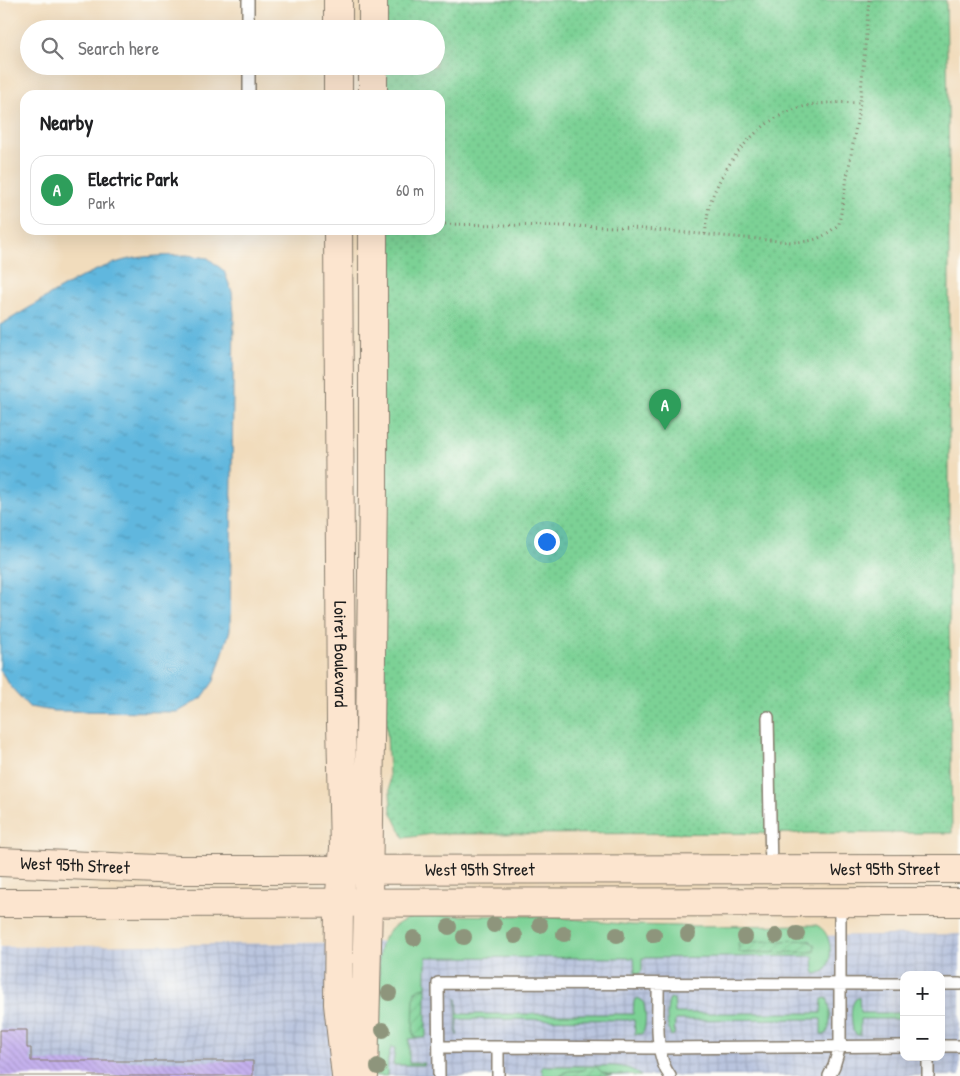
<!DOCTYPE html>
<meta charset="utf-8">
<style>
:root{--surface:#fff;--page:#f6f6f6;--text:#202124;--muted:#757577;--line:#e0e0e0;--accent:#0b8043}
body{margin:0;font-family:"Patrick Hand",sans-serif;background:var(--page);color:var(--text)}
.controls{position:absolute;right:15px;bottom:15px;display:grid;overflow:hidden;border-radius:10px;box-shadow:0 5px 20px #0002}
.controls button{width:45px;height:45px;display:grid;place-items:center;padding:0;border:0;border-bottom:1px solid var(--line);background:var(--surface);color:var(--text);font:25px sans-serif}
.you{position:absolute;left:546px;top:541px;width:18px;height:18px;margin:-12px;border:4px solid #fff;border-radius:50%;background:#1a73e8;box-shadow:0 0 0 8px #1a73e833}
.badge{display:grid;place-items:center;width:32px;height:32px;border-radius:50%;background:var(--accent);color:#fff;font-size:16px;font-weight:700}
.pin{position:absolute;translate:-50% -41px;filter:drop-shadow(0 1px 2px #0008)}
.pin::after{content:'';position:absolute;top:26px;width:18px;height:15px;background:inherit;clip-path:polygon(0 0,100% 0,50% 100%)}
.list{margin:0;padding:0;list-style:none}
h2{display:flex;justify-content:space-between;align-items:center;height:65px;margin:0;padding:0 20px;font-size:21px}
h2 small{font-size:16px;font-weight:400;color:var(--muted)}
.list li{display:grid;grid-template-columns:32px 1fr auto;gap:15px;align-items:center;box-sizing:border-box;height:70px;margin:0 10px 10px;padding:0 10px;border:1px solid var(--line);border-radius:15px}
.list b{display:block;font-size:19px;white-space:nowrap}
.list p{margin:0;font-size:16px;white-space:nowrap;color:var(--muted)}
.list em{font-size:16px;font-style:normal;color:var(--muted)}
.icon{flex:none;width:28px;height:28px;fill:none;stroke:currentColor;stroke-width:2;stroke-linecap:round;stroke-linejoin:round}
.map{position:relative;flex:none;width:960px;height:1076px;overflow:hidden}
.search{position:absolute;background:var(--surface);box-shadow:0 5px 20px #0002;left:20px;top:20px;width:425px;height:55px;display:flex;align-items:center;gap:12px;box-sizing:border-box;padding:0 18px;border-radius:28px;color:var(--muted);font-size:19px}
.panel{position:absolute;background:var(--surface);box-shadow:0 5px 20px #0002;left:20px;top:90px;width:425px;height:145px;border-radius:15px}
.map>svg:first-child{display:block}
</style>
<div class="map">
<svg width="960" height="1076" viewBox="0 0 960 1076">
<defs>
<pattern id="industrial-grid" width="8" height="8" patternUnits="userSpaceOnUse" patternTransform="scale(1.25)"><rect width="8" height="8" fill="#b9c4de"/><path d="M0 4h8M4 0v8" fill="none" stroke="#9ea8be"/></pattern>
<pattern id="park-dots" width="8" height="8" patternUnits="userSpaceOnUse" patternTransform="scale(1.25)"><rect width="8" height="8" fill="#7bd195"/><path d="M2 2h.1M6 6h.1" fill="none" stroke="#6ab380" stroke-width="1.8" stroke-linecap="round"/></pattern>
<pattern id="garden-furrows" width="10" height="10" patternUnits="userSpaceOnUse" patternTransform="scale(1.25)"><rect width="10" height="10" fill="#7bd195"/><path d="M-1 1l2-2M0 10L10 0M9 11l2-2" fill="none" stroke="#6ab380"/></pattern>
<pattern id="water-ripples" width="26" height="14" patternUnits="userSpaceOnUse" patternTransform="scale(1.25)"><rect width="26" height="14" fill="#61b7de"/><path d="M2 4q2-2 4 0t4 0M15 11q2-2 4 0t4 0" fill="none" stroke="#4f94b3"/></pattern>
<pattern id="building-back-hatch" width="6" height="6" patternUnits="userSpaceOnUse" patternTransform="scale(1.25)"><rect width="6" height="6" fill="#c5b1ed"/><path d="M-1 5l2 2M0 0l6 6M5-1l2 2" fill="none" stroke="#a998cb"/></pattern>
</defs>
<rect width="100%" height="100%" fill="#fdfcf7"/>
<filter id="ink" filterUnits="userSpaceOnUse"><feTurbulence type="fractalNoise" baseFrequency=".02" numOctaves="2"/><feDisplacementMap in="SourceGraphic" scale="10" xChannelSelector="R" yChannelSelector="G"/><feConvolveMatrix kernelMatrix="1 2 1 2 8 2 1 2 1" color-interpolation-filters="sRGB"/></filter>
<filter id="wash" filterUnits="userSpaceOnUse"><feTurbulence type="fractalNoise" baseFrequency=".0096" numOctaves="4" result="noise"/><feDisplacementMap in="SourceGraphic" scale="20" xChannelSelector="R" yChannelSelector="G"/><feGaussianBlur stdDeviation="1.12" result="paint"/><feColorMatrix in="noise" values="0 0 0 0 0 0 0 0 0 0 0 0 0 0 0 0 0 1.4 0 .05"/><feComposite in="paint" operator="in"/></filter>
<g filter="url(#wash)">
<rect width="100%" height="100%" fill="#f1dcbc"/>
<!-- industrial -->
<path fill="url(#industrial-grid)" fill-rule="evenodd" d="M960,934V1076H0V947ZM904,975H941V1057H904Z"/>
<!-- grass -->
<path fill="#7bd195" stroke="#4c7658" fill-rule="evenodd" d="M417,915L543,916L632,925L683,926L816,925C832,931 834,958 825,971L816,974L814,971L813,956L642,958V971L639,974L635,973L634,958L426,957V987L415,991L414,1036L416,1038L409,1039V1063H424L423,1065H393L395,1048L391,1047L388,1059L387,1076H370C370,1055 377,1036 380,1015C385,972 360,934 417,915ZM807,940L811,941L814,951L742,953L738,944Z
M859,997L860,1013H904V1019H860V1035H857L853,1031C852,1021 848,1002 859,997Z
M457,998L458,1014H633L634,1001L638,998L643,1001C646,1010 647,1027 642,1034H635L634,1020L458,1019L457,1036Z
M670,998L674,999L675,1013H821L822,999L827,998C831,1006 832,1029 825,1035L821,1034V1019L675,1020L674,1035L671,1036C666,1028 666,1006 670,998Z
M544,1066H586V1069L584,1070L565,1072L560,1076H544L541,1069Z
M595,1066C612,1066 628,1064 641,1076H633L628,1074C617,1076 602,1076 595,1066Z"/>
<!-- park -->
<path fill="url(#park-dots)" stroke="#4c7658" d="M378,0H946L949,164V601L952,833L433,834L404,838L391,811L382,640L379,230H440V95H379V66H436V29H378Z"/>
<!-- garden -->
<path fill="url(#garden-furrows)" stroke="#4c7658" d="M807,940L815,945L814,952L742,953L739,952L738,943L740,942Z
M426,987V1036L425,1038H416L413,1034L414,995L418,989Z
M586,1066H595L603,1073L612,1076H560L568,1071L584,1070Z"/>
<!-- water -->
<path fill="url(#water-ripples)" stroke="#3e6a7d" d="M187,255L208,258L224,271L232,292L234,314L230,630L214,681L202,698L178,712L53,711L29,707L11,687L0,670V325C38,304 74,276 115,263C138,255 163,256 187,255Z"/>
<g id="blocks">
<!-- building -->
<path fill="url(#building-back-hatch)" d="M0,1030H27V1048H31V1061H253V1076H0Z"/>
</g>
</g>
<g filter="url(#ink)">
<use href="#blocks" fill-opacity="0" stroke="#867c6c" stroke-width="1"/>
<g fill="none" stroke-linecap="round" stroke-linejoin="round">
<!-- lane casing -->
<g stroke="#867c6c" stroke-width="14">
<path id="lane" d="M248,0V29
M249,66V95
M768,717L771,870
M658,984C659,1011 653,1054 670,1076
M941,984H960
M941,1046H960
M439,1047H498
M928,1057V1076
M439,1076L438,983L904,984
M498,1076V1047L659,1048L904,1046
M829,1076L834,1066L840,1046V902"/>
</g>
<!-- secondary casing -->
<g stroke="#867c6c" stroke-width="30">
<g id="secondary">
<path d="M338,0V29"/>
<path d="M373,0V29"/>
<path d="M338,66V95"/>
<path d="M373,66V95"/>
<path id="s1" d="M338,230L341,724L344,848L339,903L338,1004L346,1076"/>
<path id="s2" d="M0,862L179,870L960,869"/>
<path d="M0,903L960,902"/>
<path d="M364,1076L368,903L373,490V230"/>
</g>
</g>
<!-- path -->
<path stroke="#867c6c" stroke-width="3" stroke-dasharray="1 4" stroke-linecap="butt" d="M440,224L621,227L791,242C813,242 822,239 839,224L860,103L869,0
M705,234C707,224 707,211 711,200C727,159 758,119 802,107C821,102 841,102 860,103"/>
<!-- lane -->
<use href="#lane" stroke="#fff" stroke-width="11"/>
<!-- secondary -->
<use href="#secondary" stroke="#fce5cf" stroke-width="28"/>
</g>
<!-- trees -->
<g fill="#8e957b">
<circle cx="494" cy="925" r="8"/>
<circle cx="540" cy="925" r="8"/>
<circle cx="449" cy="927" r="8"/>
<circle cx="564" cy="934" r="8"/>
<circle cx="688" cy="934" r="8"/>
<circle cx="797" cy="934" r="8"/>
<circle cx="617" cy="935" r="8"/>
<circle cx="654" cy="935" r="8"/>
<circle cx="515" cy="936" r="8"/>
<circle cx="776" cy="936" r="8"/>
<circle cx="464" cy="937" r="8"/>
<circle cx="745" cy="937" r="8"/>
<circle cx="414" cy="938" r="8"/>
<circle cx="389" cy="993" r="8"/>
<circle cx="383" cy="1030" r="8"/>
<circle cx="378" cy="1067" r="8"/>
</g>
</g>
<g text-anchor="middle" stroke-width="4" stroke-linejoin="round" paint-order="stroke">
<!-- street labels -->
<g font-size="18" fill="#1c1c1c" stroke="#fdfcf7">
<text dy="6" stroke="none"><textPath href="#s1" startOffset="424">Loiret Boulevard</textPath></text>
<text dy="6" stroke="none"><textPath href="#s2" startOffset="75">West 95th Street</textPath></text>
<text dy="6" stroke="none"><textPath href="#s2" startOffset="885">West 95th Street</textPath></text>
<text dy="6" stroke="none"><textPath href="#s2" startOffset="480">West 95th Street</textPath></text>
</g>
</g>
</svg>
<div class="controls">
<button>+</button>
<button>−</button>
</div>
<div class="you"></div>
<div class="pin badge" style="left:665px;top:430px;background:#2e9e5b">A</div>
<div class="search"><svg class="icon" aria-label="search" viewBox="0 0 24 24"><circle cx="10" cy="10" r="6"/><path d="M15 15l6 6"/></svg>Search here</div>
<section class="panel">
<h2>Nearby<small></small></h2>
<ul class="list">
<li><span class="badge" style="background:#2e9e5b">A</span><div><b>Electric Park</b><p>Park</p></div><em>60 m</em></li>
</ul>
</section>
</div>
